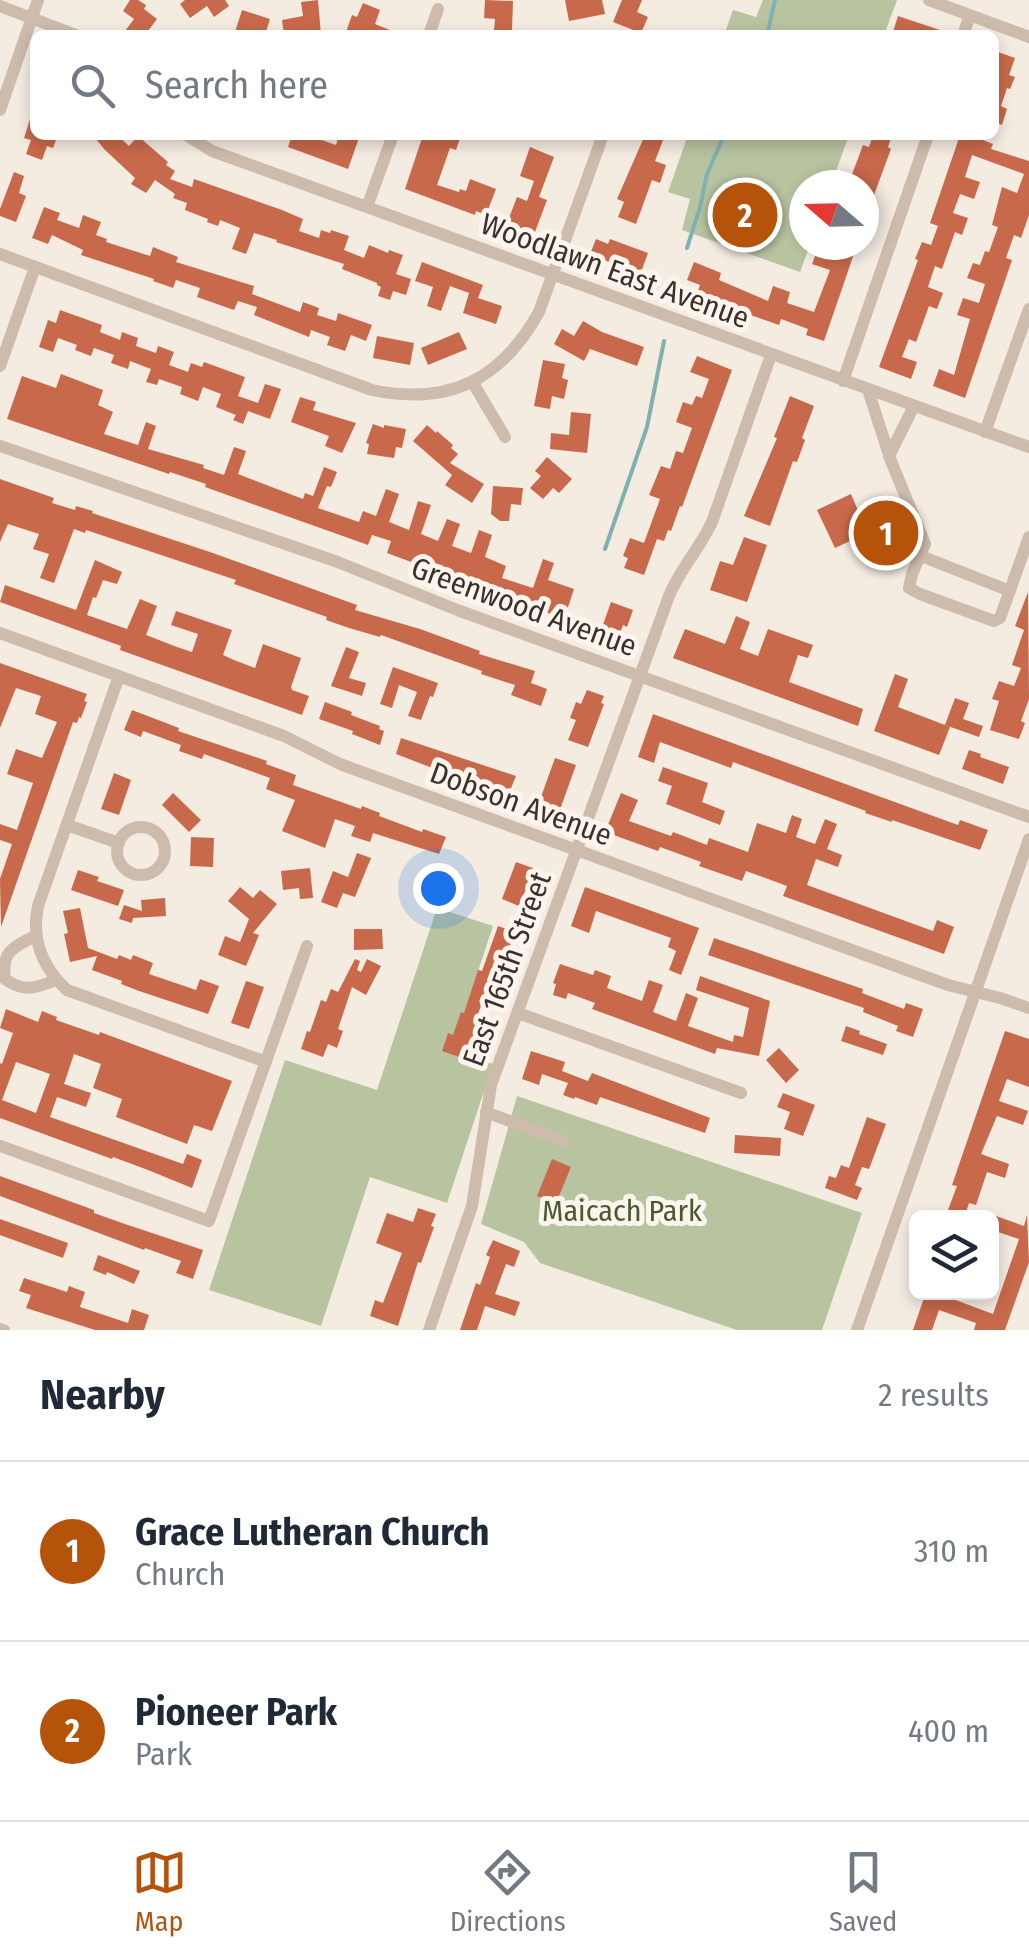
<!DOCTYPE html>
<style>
:root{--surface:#fff;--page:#f6f6f7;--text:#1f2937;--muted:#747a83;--line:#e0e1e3;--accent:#b45309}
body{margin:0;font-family:"Fira Sans Condensed",sans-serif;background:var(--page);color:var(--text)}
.controls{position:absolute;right:30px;bottom:30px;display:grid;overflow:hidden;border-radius:15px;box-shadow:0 5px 15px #0003}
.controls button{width:90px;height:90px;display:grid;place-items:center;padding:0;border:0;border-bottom:2px solid var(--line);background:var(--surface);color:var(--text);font:50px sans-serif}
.compass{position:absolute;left:789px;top:170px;width:90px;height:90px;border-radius:50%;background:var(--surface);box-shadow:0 5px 15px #0003;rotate:290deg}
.you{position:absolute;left:438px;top:888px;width:35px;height:35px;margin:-25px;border:8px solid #fff;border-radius:50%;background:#1a73e8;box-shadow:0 0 0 15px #1a73e833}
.badge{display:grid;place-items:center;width:65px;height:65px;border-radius:50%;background:var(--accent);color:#fff;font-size:32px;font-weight:700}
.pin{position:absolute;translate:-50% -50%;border:5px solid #fff;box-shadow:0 2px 10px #0006}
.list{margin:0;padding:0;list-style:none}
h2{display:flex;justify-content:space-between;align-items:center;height:130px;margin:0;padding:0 40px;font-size:42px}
h2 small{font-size:32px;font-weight:400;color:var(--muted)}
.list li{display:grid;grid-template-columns:65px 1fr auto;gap:30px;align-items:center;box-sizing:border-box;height:180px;padding:0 40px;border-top:2px solid var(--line)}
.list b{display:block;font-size:38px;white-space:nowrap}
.list p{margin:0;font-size:32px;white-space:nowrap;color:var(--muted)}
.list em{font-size:32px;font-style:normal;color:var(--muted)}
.icon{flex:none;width:55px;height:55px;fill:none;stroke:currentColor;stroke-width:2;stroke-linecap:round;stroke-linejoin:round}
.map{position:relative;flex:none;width:1029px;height:1330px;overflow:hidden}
.search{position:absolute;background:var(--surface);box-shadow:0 5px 15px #0003;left:30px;right:30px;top:30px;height:110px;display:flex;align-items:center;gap:25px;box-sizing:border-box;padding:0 35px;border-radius:15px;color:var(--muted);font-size:38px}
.sheet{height:490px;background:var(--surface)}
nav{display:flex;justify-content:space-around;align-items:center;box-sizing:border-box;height:140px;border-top:2px solid var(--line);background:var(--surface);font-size:28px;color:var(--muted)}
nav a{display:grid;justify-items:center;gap:5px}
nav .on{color:var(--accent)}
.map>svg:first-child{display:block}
</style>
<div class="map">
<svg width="1029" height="1330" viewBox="0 0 1029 1330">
<rect width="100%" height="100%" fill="#f4ebe1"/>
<!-- green -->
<path fill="#b8c4a0" d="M763,0H897L884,35H724L733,10L756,17Z
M688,135H849L831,185H804V245H810L800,272L682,230L690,199L668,192Z
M437,908L493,926L452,1050L493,1064L447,1203L370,1177L321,1326L209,1290L285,1060L377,1090Z
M517,1096L862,1213L822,1330H737L540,1263L524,1242L481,1224Z"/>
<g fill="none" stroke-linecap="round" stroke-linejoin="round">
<!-- stream -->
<path stroke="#7fb0b2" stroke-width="4" d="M767,35L775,0
M687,248L700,207L707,174L724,135
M605,549L647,427L664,341"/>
</g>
<!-- building -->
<path fill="#c8694b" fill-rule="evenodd" d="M130,0H138L146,5L144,9L157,19L145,35H130L125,31L134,19L123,11Z
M185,0H225L229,6L214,17L207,6L190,18L180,4Z
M318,0L321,35H284L282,20L303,16L301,2Z
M485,0L513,1L512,30H494L495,19L484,18Z
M565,0H602L605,14L569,21Z
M622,0H642L637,12L648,17L641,33L613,22Z
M363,3L380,10L375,24L402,35H355L346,32L352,15L357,17Z
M242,10L270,19L265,35H234Z
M898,16L949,33V35H892Z
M998,52L1015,58L1009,75L1015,77L1010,89L1007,88L1001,106L1007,109L1002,125L994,122V63Z
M33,110L35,135H58L53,148L47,146L42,160L26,154L31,140L24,138Z
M93,135H117L129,146L138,136L168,162L166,165L175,171L170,179L192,187L194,179L282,210L303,219L299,231L319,238L321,230L330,233L331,230L349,236L344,250L364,258L369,245L388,253L389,250L403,255L396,274L411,279L406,295L393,291L390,300L378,296L381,287L377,285V283L342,269L344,264L276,242L277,240L254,233L246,254L232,249L240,228L220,220L218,226L207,222L208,219L185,210L187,203L173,198L175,194L155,180L146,193L131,184L135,178L104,149Z
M292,135H307L336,145L339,135H360L348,169L288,147Z
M423,135H461L456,150L450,148L437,185L459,192L460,189L466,191L470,179L496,189L486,215L476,211L475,215L405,189Z
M645,135H665L655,161L666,165L660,183L652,180L636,224L618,217L624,202L617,199Z
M873,135H892L888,147L891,149L871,203L864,200V185H848L863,145L869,147Z
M960,135H979L978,138L993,144L991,149L1029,161V215L1021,238L1014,235L1006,258L1012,260L965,398L933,386L939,369L954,375L970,319L957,315L963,298L979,303L985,284L967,278L973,263L980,265L985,251L989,252L998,227L992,225L1002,187L1017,193L1024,174L972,155L965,177L980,182L974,199L960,194L953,213L968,218L962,235L955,232L942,269L935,266L928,287L943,293L937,309L929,306L916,342L909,339L902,357L917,362L911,379L879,367L918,260L915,259L922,242L931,245L938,226L930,223Z
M530,147L554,157L539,197L547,200L535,232L524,228L523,232L506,226L517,197L527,201L534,181L520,176Z
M14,172L24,176L19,193L26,196L16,222L0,216V209Z
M44,207L60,213L57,220L79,228L83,215L101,222L96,235L107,239L106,242L150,256L153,247L178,257L176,262L254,286L252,294L300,312L303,302L319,308L317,315L336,321L338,313L372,325L366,341L351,335L345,351L327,345L330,337L311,330L309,337L254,315L257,307L238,301L234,310L197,297L200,288L176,280L173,288L153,281L154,279L81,255L83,250L52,235L48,244L32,238Z
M596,239L608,244L610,239L648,253L640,275L590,254Z
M828,245H857L824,341L806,335L808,329L781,319L779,325L696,296L700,285L687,280L694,262L721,273L719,280L768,301L773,286L790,292L787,303L814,312L830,270L812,264L818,248L826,251Z
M422,262L483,285L478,298L502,306L496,324L463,313L469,293L450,286L441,311L427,306L433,287L415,281Z
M60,310L102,325L100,332L120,340L122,332L138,338L136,346L156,353L158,346L174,352L169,365L188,372L191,363L202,367L204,362L245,377L238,396L258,403L265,384L281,389L270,419L248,411L243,424L233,420L236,415L216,407L221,394L203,387L198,401L180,394L182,387L159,379L157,385L146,382L151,369L130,361L128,369L111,363L114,355L94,348L91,356L75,350L77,345L58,338L53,352L39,347L48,320L56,323Z
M583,321L602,332L644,347L637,366L590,349L584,361L554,344L562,329L574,336Z
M459,332L467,349L428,365L421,348Z
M377,336L414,343L410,365L373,358Z
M697,356L732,370L682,507L680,506L671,531L668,530L664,541L657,539L644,575L624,568L628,558L623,556L630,538L644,543L660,499L649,495L661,466L670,469L676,451L683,453L692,428L676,422L683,402L692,405L696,396L702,398L709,379L690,372Z
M543,360L565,364L562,378L568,380L564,399L552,396L550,409L534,406Z
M61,374L103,390L98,405L113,412L104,434L138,445L146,422L156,426L148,449L204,465L203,468L224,475L234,447L246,451L238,474L303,499L305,493L313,496L324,467L337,472L331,487L327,486L318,508L359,522L363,511L376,516L386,489L399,494L389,522L409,530L418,501L431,505L421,534L438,541L447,519L460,524L452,546L471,553L479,530L492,535L485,557L506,566L502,578L533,588L543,559L554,563L548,580L574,589L564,619L387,553L391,541L372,535L368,545L205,487L206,484L170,472L169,474L7,419L22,376L56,388Z
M790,396L814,406L802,438L805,440L797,462L793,461L770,526L744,516L777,438L774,437Z
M300,397L316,402L313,410L356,423L342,453L325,446L329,436L291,422Z
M571,412L591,414L587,453L550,449L551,433L569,435Z
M373,424L384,428V425L406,429L402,448L396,447L394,458L367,454L369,444L366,443Z
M427,425L436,433L437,431L453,445L451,448L458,454L450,463L484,484L472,503L445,485L452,475L413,441Z
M547,457L572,479L559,493L553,488L543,499L530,488L541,476L535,471Z
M0,479L54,498L52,503L75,510L76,506L93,511L92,513L210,552L357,605L355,610L420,629L480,651L479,654L535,671L531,683L547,689L541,706L511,695L515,685L481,674L482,671L381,635L380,637L349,628L326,620L327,617L234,584L236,580L86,530L85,533L74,529L54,583L40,578L49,554L33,549L39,534L8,524L0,542Z
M493,486L523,488L521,505L511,504L509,521H500L491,514Z
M851,494L859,513L879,504L884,515L887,513L902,544L871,558L861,536L835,548L817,510Z
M744,537L767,545L747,602L710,590L720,561L733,565Z
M95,560L122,572L117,584L103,580L96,598L93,597L87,615L127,629L140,599L157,606L146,635L177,647L192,652L198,634L171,625L176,611L232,630L223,655L234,660L255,668L263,644L301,658L291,687L292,690L309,696L302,715L120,650L121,646L0,602L5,585L76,610Z
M1028,592L1029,699L1021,721L1025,723L1019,739L990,730L999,701L992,699L999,681L1014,686L1021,668L1012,665L1024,630L1015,626Z
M611,602L633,610L627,627L623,625L618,639L600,633Z
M736,616L750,622L740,649L758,656L768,629L813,645L808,658L798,655L789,682L863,709L858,726L673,658L685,629L725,644Z
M346,647L359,652L349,678L366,683L362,696L331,686Z
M0,663L87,694L84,701L87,702L81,718L79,717L77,723L73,722L1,927L0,879L12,844L0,840V824L17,830L33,783L7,774L16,749L42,758L57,722L35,714L41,696L16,688L0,728Z
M393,667L438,683L433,697L430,696L421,720L408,716L417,692L399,685L392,708L380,704Z
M895,674L908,679L898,707L945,725L955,698L969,703L963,719L983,726L979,737L945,725L950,727L939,755L874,731Z
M587,690L604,696L601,703L604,704L588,747L568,740L576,720L570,718L576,702L581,704Z
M325,702L352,712L351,715L380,726L379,729L384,731L380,745L352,734L353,731L319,719Z
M132,710L179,728L178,731L267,761L266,764L296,775L293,785L361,809L362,806L380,813L379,816L422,832L423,829L446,837L439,854L373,833L370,842L351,836L355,826L335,819L325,848L282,831L295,800L266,789L270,778L204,754L202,759L179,751L181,745L143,731L141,737L124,730Z
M653,714L958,825L960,820L988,830L980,850L892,820V822L865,813L866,811L733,762L731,768L660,742L654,763L638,757Z
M401,738L516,776L509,793L489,785L487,789L396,754Z
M969,750L981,754L980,757L1009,767L1003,784L962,769Z
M555,758L576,765L558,815L537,808Z
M663,767L708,783L702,802L725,811L720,825L666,804L672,786L658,781Z
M114,773L131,780L119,815L101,809Z
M173,793L201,820L189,832L162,805Z
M621,793L638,800L629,821L671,836L673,832L707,845L709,838L748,852L757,823L786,833L792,815L802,819L796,837L815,844L825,819L837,824L827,849L842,855L838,867L816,859L807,885L933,931L937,920L954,927L944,954L783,896L787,886L746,871L742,881L699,866L701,862L660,847L658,851L605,832Z
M191,837L214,838L213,867L190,866Z
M357,853L371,858L355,897L343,893L337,908L321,902L333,871L348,877Z
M516,862L538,870L532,886L528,884L519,906L502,899Z
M310,868L313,898L300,899L299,888L283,890L281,871Z
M78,870L99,877L97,881L124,890L118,906L71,890Z
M240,887L253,898L260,890L277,904L253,933L259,935L246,966L218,955L225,936L240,942L249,919L228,901Z
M585,887L699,928L681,975L669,970L676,951L668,947L671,938L596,911L589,933L571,926Z
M165,898L166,916L133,918L132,923L119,919L124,905L142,911L141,900Z
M80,908L88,948L117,959L119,955L131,960L133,955L153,963L149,974L196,990L200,979L219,986L208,1014L139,991L121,984L122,981L92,970L97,956L70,962L64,934L68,933L63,911Z
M498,926L515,932L501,970L497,969L489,1002L483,1000L477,1017L483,1019L477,1037L473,1036L465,1059L442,1051L448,1033L453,1035L461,1012L464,1013L478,970L482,971Z
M354,929H382L383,949L354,950Z
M714,938L863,989L862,993L904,1009L906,1003L923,1009L913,1037L896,1031L898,1026L863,1012L864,1008L708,955Z
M355,959L360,961L357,970L361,972L367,959L381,966L366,995L352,987L338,1029L343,1031L337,1048L328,1044L323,1057L301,1049L307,1031L310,1032L321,1000L326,1002L331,989L338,992Z
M560,964L593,975L595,970L611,976L607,988L642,1001L649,980L663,985L653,1012L676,1021L686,993L698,998L688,1026L733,1042L734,1035L743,1037L749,1008L696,990L700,976L770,1001L759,1056L717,1048L715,1054L592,1009L595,1003L568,993L566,999L553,995L556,984L553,983Z
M246,981L264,987L249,1029L231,1023Z
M6,1009L38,1022L42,1011L57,1017L56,1020L99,1035L100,1032L232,1081L212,1131L194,1125L187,1144L116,1117L122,1099L93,1088L101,1064L74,1054L64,1084L91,1093L86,1107L57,1097L50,1117L183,1164L187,1154L202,1160L192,1188L148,1170L113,1157L112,1159L0,1118V1063L2,1064L13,1033L0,1028ZM16,1062L50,1074L36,1113L2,1100Z
M846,1026L860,1031L859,1034L887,1044L883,1055L841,1041Z
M1005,1031L1029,1039V1087L1007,1079L999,1101L1028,1111L1023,1125L997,1116L981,1154L1009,1164L1005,1178L987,1172L976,1205L969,1203L964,1218H945L957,1186L952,1185Z
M779,1048L799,1070L786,1083L766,1060Z
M531,1051L565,1062L562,1071L588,1081L592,1073L710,1118L705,1133L600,1097L597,1105L575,1097L574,1099L563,1095L568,1083L542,1074L539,1085L522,1079Z
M783,1093L815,1105L803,1136L784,1129L790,1112L777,1107Z
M867,1117L886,1124L869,1169L862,1167L855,1185L862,1188L857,1200L825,1188L829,1176L836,1178L841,1165L849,1168Z
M735,1135L781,1138L780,1156L734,1153Z
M552,1159L571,1167L556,1203L537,1196Z
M0,1176L94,1210V1213L122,1223L203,1250L193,1279L176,1273L181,1261L145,1248L144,1250L0,1196Z
M418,1208L436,1214L431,1226L434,1227L421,1263L418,1262L398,1326L370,1316L375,1300L383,1303L402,1253L376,1243L387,1213L413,1222Z
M1027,1215L1029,1262L1005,1330H974L976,1323L939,1310L932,1330H913L926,1292H934L993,1314L1019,1239L992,1230L996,1216L1024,1226Z
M0,1219L68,1243L63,1258L0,1235Z
M493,1240L520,1251L514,1267L506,1264L495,1294L520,1302L515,1316L485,1306L477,1330H460L476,1283L480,1285L490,1257L486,1255Z
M98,1255L140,1271L134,1284L107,1272L106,1275L93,1270Z
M24,1278L67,1292L69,1286L85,1292L80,1307L128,1323L132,1309L149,1315L144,1330H95L26,1308L31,1295L19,1291Z"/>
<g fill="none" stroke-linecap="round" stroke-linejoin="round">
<!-- minor -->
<path stroke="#cdbbac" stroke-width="12" d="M929,0L1029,37
M0,6L76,35
M429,35L438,9
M963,35L970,15
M0,110L38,0
M186,135L212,151L1029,447
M367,207L393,135
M0,254L372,390C449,406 501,380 539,312L603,135
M0,366L35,267
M843,381L928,135
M473,383L505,437
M868,390L891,461L925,544L912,574L909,588L920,594L994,621L1000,618L1029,537
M985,432L1029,309
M0,446L335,561L460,611L1029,817
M889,456L914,406
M921,556L1010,591
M0,633L284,736L340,764L948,985L1000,998L1029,1008
M119,676L38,906C31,940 42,967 67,990L266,1062
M67,825L119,843
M117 851a24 24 0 1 1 48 0a24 24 0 1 1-48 0Z
M35,936C13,947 1,952 5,979C24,993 36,988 56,980
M518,1013L741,1093
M486,1112L563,1141
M0,1146L209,1221L307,946
M0,1329L4,1330
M429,1330L472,1206L491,1085L669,596C680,569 700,548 712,522L771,355
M857,1330L1029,839"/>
</g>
<g text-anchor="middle" stroke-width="10" stroke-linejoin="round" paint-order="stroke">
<!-- street labels -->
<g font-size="30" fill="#3b302b" stroke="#fbf5ee">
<text transform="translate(615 271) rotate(20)" y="10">Woodlawn East Avenue</text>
<text transform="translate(524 607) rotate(20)" y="10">Greenwood Avenue</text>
<text transform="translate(521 804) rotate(20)" y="10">Dobson Avenue</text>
<text transform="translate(507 969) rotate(-70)" y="10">East 165th Street</text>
</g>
<!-- park labels -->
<g font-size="30" fill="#4a5a2e" stroke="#fbf5ee">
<text x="622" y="1221">Maicach Park</text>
</g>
</g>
</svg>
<div class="controls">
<button><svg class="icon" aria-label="layers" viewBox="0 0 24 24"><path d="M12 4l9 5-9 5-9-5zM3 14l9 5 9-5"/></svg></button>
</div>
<svg class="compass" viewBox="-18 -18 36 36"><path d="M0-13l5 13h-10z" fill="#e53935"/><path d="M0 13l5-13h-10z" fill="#747a83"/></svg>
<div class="you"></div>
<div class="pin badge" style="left:886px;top:533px">1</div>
<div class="pin badge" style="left:745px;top:215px">2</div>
<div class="search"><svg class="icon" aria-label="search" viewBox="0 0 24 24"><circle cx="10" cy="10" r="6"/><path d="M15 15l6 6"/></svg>Search here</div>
</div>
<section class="sheet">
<h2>Nearby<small>2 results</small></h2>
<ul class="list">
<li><span class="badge">1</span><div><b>Grace Lutheran Church</b><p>Church</p></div><em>310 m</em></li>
<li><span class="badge">2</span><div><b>Pioneer Park</b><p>Park</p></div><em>400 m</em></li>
</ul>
</section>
<nav>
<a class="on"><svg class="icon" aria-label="map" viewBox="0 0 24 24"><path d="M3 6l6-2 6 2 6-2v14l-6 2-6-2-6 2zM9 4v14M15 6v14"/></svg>Map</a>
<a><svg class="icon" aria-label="directions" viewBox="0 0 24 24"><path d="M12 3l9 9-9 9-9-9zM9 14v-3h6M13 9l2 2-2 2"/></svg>Directions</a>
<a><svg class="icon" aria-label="saved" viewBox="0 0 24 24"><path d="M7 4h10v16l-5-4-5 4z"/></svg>Saved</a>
</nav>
